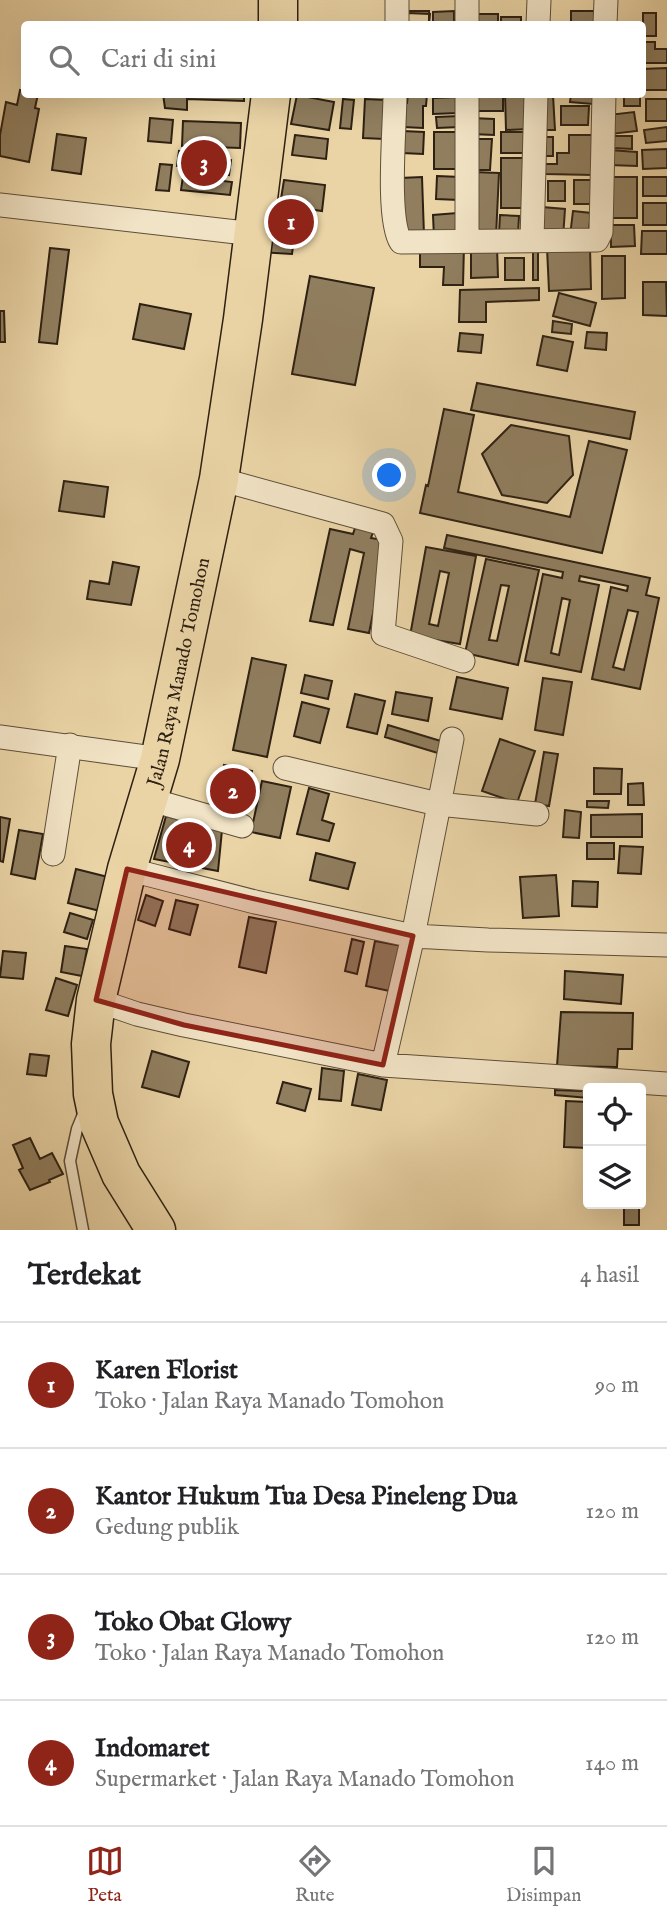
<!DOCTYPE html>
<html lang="id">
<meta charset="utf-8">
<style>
:root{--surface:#fff;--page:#f6f6f6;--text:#202124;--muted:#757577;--line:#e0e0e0;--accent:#8f2418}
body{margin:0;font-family:"IM FELL English",serif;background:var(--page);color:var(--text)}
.controls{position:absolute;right:21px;bottom:21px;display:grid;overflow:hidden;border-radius:7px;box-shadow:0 7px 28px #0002}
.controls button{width:63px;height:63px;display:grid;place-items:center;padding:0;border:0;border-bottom:2px solid var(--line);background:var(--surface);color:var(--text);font:35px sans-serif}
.you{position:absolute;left:390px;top:476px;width:24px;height:24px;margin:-18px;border:5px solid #fff;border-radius:50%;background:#1a73e8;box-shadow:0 0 0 10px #1a73e833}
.badge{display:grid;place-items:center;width:46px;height:46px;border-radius:50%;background:var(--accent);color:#fff;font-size:23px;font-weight:700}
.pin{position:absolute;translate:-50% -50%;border:4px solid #fff;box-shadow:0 2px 7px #0006}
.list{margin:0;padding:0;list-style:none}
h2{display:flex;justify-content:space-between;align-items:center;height:91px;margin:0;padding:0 28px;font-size:30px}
h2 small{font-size:23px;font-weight:400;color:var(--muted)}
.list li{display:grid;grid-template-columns:46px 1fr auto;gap:21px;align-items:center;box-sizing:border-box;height:126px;padding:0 28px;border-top:2px solid var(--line)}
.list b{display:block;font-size:26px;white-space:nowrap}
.list p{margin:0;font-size:23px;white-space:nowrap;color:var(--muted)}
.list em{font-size:23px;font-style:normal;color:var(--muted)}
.icon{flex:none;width:38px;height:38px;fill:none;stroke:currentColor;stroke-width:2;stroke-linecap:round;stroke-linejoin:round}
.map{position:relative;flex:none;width:667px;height:1230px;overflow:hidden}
.search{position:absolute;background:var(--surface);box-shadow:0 7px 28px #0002;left:21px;right:21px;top:21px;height:77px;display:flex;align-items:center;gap:18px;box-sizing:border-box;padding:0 24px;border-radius:7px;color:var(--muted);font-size:26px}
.sheet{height:595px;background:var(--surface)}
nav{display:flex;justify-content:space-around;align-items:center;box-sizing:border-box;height:98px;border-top:2px solid var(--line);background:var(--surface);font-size:19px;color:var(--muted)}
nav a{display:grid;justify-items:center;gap:4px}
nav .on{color:var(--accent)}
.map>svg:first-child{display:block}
</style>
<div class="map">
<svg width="667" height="1230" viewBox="0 0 667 1230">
<rect width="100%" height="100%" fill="#ead4a6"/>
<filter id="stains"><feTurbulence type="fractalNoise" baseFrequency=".00286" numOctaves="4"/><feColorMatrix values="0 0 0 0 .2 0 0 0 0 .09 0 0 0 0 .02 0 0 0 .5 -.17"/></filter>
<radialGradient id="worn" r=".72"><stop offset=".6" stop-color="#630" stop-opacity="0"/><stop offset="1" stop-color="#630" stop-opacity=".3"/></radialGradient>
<!-- building -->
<path fill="#907e5f" stroke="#2e2113" stroke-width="2" fill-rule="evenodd" d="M401,11H429V24H401Z
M454,11V24H433V12Z
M571,11H595V24H571Z
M407,13L430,14L429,24H406Z
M643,13H656V36H643Z
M471,14H498V24H471Z
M501,17H521V24H501Z
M642,42H655V49H667V63H642Z
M667,68V90H642V69Z
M20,90L24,91V94H38L35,108L39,109L29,162L0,156V135L6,102L17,105Z
M163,94H244V101L187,99V110L165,108Z
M408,94H427L426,106H423V128L403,127V103H407Z
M469,94H503V111H469Z
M505,94H529V129L506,130Z
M571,94H593V104L570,102Z
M624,94H640V106H624Z
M297,95L334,102L329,130L291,124Z
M553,95L555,130H541L539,96Z
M457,97L458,113L433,114V98Z
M343,99L354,100L351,129L340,128Z
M365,99L387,100L384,139L363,138Z
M646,99H667V121H646Z
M561,106H589L588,125H561Z
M634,112L637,131L611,134L608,115Z
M459,116L460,127L437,128L436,117Z
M150,118L173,120L171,143L148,141Z
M471,118L494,119V135L471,134Z
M183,121L241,123L240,148L182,146Z
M667,127V141L646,143L644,130Z
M403,131L424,132L423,154L402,153Z
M434,132H462V169H434Z
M501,132H529V153H501Z
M57,134L86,138L81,174L52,170Z
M295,135L328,139L326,159L292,155Z
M569,135H593V175L545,174V164H557V153H569Z
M614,136H632V149L613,148Z
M541,137H553V156H541Z
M471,139H492L490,170H469Z
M667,149V168L643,169L642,150Z
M609,150L637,152V166L609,165Z
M179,151L231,160L229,175L177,166Z
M501,158H527V208H501Z
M160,164L172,165L169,191L156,190Z
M473,172L499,173L496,236H470Z
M183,176L232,182L230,195L181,190Z
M437,176L460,177L459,200L436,199Z
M422,177L424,235L402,236L400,178Z
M608,177H637V218H608Z
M643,177H667V196H643Z
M284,180L325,185L322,211L280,205Z
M574,180H591V204H574Z
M548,181H565V201H548Z
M643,203H667V225H643Z
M542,207L565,209L563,238L540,236Z
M270,209L313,214L311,233L270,231Z
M573,211L591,213L588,238L570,236Z
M457,213L458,237L434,238L433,215Z
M500,215L519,216L518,235L499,233Z
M611,225H634L635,246L611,247Z
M642,231H667V254H641Z
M260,235L294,238L292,254L259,252Z
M420,246H464L463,285H443L444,267H420Z
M497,246L498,277L471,278V247Z
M590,247L591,289L549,291L547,248Z
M50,248L69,250L57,344L39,342Z
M533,249H538V280H533Z
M602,256H625V298L602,299Z
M505,258H524V280H505Z
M310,276L374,288L355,385L292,374Z
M643,282H666L667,316L643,315Z
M539,288V300L486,302V322H459L460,290Z
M559,293L596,303L590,326L553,316Z
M140,304L191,314L184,349L133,339Z
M0,311H4L5,342H0Z
M553,321L572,324L571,334L552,332Z
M587,332L607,333L606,350L585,348Z
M460,333L483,335L481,353L458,351Z
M543,336L573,342L567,371L537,365Z
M477,383L635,412L630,439L471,410Z
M444,409L474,415L458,492L570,517L589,441L627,450L602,553L420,513L426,485L428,486Z
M511,425L569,436L573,475L547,503L502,495L482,454Z
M64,481L108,487L104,517L59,511Z
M357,522L375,527L371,538L388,541L369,633L348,629L364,553L350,549L333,625L310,621L330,529L353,534Z
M447,535L650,578L646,595L659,598L640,689L592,679L611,587L627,591L628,586L580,576L579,581L599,585L581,672L525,661L543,574L562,578L563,572L444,548ZM562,598L570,600L559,655L551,653ZM628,610L638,612L624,670L613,667Z
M426,547L476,556L460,644L410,636ZM440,571L449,573L438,626L429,624Z
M486,559L539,570L518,665L465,653ZM501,585L509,586L497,641L489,640Z
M113,562L139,567L131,605L87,599L90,581L109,584Z
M252,658L286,665L267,757L233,750Z
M305,675L332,681L328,699L301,693Z
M457,677L508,688L502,719L450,709Z
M543,678L572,682L563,735L535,730Z
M396,692L432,698L428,721L392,714Z
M355,694L385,701L377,734L347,727Z
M302,702L329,709L320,743L294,736Z
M388,725L444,742L441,754L385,737Z
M500,739L535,751L517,803L482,791Z
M544,752L558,754L549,806L535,804Z
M224,765L252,771L243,816L214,810Z
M594,768L622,769L621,794H594Z
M262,781L291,787L280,838L251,832Z
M643,783L644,805H628V784Z
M309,788L329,794L322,820L334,824L329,841L297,834Z
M587,801H609L608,808L587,807Z
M565,810L581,812L579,838L563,837Z
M642,814V837H591V815Z
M166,816L222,830L218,871L154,859Z
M0,817L10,819L3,862L0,861Z
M19,830L43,834L35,879L11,874Z
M587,843H614V859H587Z
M620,846L643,847L641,874L618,873Z
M316,853L355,863L348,889L310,880Z
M76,869L108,877L100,911L68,903Z
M556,875L559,916L523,918L520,877Z
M573,881L598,882L597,907L572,906Z
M146,895L163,901L155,926L138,920Z
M176,900L198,905L190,935L169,929Z
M70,913L93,920L87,939L64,932Z
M249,917L276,922L266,973L239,967Z
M352,939L364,942L357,974L345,971Z
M375,941L408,947L399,993L366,986Z
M65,946L87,949L82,976L61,972Z
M3,951L26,953L23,979L0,977Z
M565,971L623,975L621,1004L564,999Z
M56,978L77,985L68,1016L46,1010Z
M561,1012L633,1013L632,1049H618L617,1067L557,1066Z
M152,1051L189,1062L179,1097L142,1087Z
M30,1054L49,1056L46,1076L27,1074Z
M322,1068L344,1071L341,1101L319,1099Z
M358,1074L387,1080L381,1110L352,1105Z
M283,1082L311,1089L305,1111L277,1103Z
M581,1086L588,1088V1098L555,1095V1090L581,1091Z
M566,1101L588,1102V1148L564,1147Z
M30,1138L40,1159L52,1153L63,1174L49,1180L50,1182L30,1190L19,1170L23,1168L13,1145Z
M624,1204H639V1225H624Z"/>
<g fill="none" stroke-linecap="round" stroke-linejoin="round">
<!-- service casing -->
<g stroke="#5d4e38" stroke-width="13">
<path id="service" d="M83,1230L70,1161L77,1129L84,1112"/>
</g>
<!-- minor casing -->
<g stroke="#5d4e38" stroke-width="25">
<path id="minor" d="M397,24V0
M467,24V0
M538,24L539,0
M605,24L606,0
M395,94C395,126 386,219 401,242L597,240L601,232L604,94
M0,205L254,234
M532,240L536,94
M467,241V94
M219,479L383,524L391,541L383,634L463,661
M0,737L160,759
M285,768L438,804L537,814
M148,799L242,826
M53,854L70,745
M127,869L255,902L413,936L488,940L667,945
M96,1000L137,1014L184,1025L383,1065L667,1084
M383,1065L413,936L452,739"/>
</g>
<!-- trunk casing -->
<g stroke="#2e2113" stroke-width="41">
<g id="trunk">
<path d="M278,0V24"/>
<path id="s1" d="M156,1230L121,1174L99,1123L93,1094L91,1044L96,1000L127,869L160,759L219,479L243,319L271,94"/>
</g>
</g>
<!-- service -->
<use href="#service" stroke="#f1e3c5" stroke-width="10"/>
<!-- minor -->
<use href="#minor" stroke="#f1e3c5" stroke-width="23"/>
<!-- trunk -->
<use href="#trunk" stroke="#ead4a6" stroke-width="38"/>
</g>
<!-- marked area -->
<path fill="#8f2418" fill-opacity="0.2" stroke="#8f2418" stroke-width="5" stroke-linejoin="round" d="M127,869L413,936L383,1065L184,1025L96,1000Z"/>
<g text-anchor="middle" stroke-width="5" stroke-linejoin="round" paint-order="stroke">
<!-- street labels -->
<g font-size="19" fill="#2e2113" stroke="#f1e3c5">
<text dy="7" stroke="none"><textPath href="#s1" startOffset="584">Jalan Raya Manado Tomohon</textPath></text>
</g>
</g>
<rect width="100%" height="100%" filter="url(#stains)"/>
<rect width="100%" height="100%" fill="url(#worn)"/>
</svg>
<div class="controls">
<button><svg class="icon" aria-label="locate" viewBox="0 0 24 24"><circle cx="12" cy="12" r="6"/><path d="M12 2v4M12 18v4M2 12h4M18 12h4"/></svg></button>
<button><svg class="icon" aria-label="layers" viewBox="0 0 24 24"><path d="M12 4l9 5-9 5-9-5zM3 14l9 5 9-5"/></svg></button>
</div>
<div class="you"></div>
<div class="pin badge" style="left:291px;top:222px">1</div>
<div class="pin badge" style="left:233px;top:791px">2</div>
<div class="pin badge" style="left:204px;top:163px">3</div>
<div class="pin badge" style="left:189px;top:845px">4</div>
<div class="search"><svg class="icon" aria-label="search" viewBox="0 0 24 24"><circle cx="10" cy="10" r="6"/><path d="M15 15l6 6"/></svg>Cari di sini</div>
</div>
<section class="sheet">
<h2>Terdekat<small>4 hasil</small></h2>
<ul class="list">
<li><span class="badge">1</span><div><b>Karen Florist</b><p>Toko · Jalan Raya Manado Tomohon</p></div><em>90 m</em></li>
<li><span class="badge">2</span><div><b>Kantor Hukum Tua Desa Pineleng Dua</b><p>Gedung publik</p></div><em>120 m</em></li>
<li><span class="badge">3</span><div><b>Toko Obat Glowy</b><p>Toko · Jalan Raya Manado Tomohon</p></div><em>120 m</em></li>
<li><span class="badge">4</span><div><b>Indomaret</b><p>Supermarket · Jalan Raya Manado Tomohon</p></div><em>140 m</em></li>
</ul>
</section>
<nav>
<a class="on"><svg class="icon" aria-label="map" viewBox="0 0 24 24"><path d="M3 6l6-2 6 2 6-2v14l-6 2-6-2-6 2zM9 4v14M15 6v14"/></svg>Peta</a>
<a><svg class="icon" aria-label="directions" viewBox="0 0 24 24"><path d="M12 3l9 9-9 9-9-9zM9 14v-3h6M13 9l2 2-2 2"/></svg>Rute</a>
<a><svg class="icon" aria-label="saved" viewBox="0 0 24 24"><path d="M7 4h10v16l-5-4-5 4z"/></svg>Disimpan</a>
</nav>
